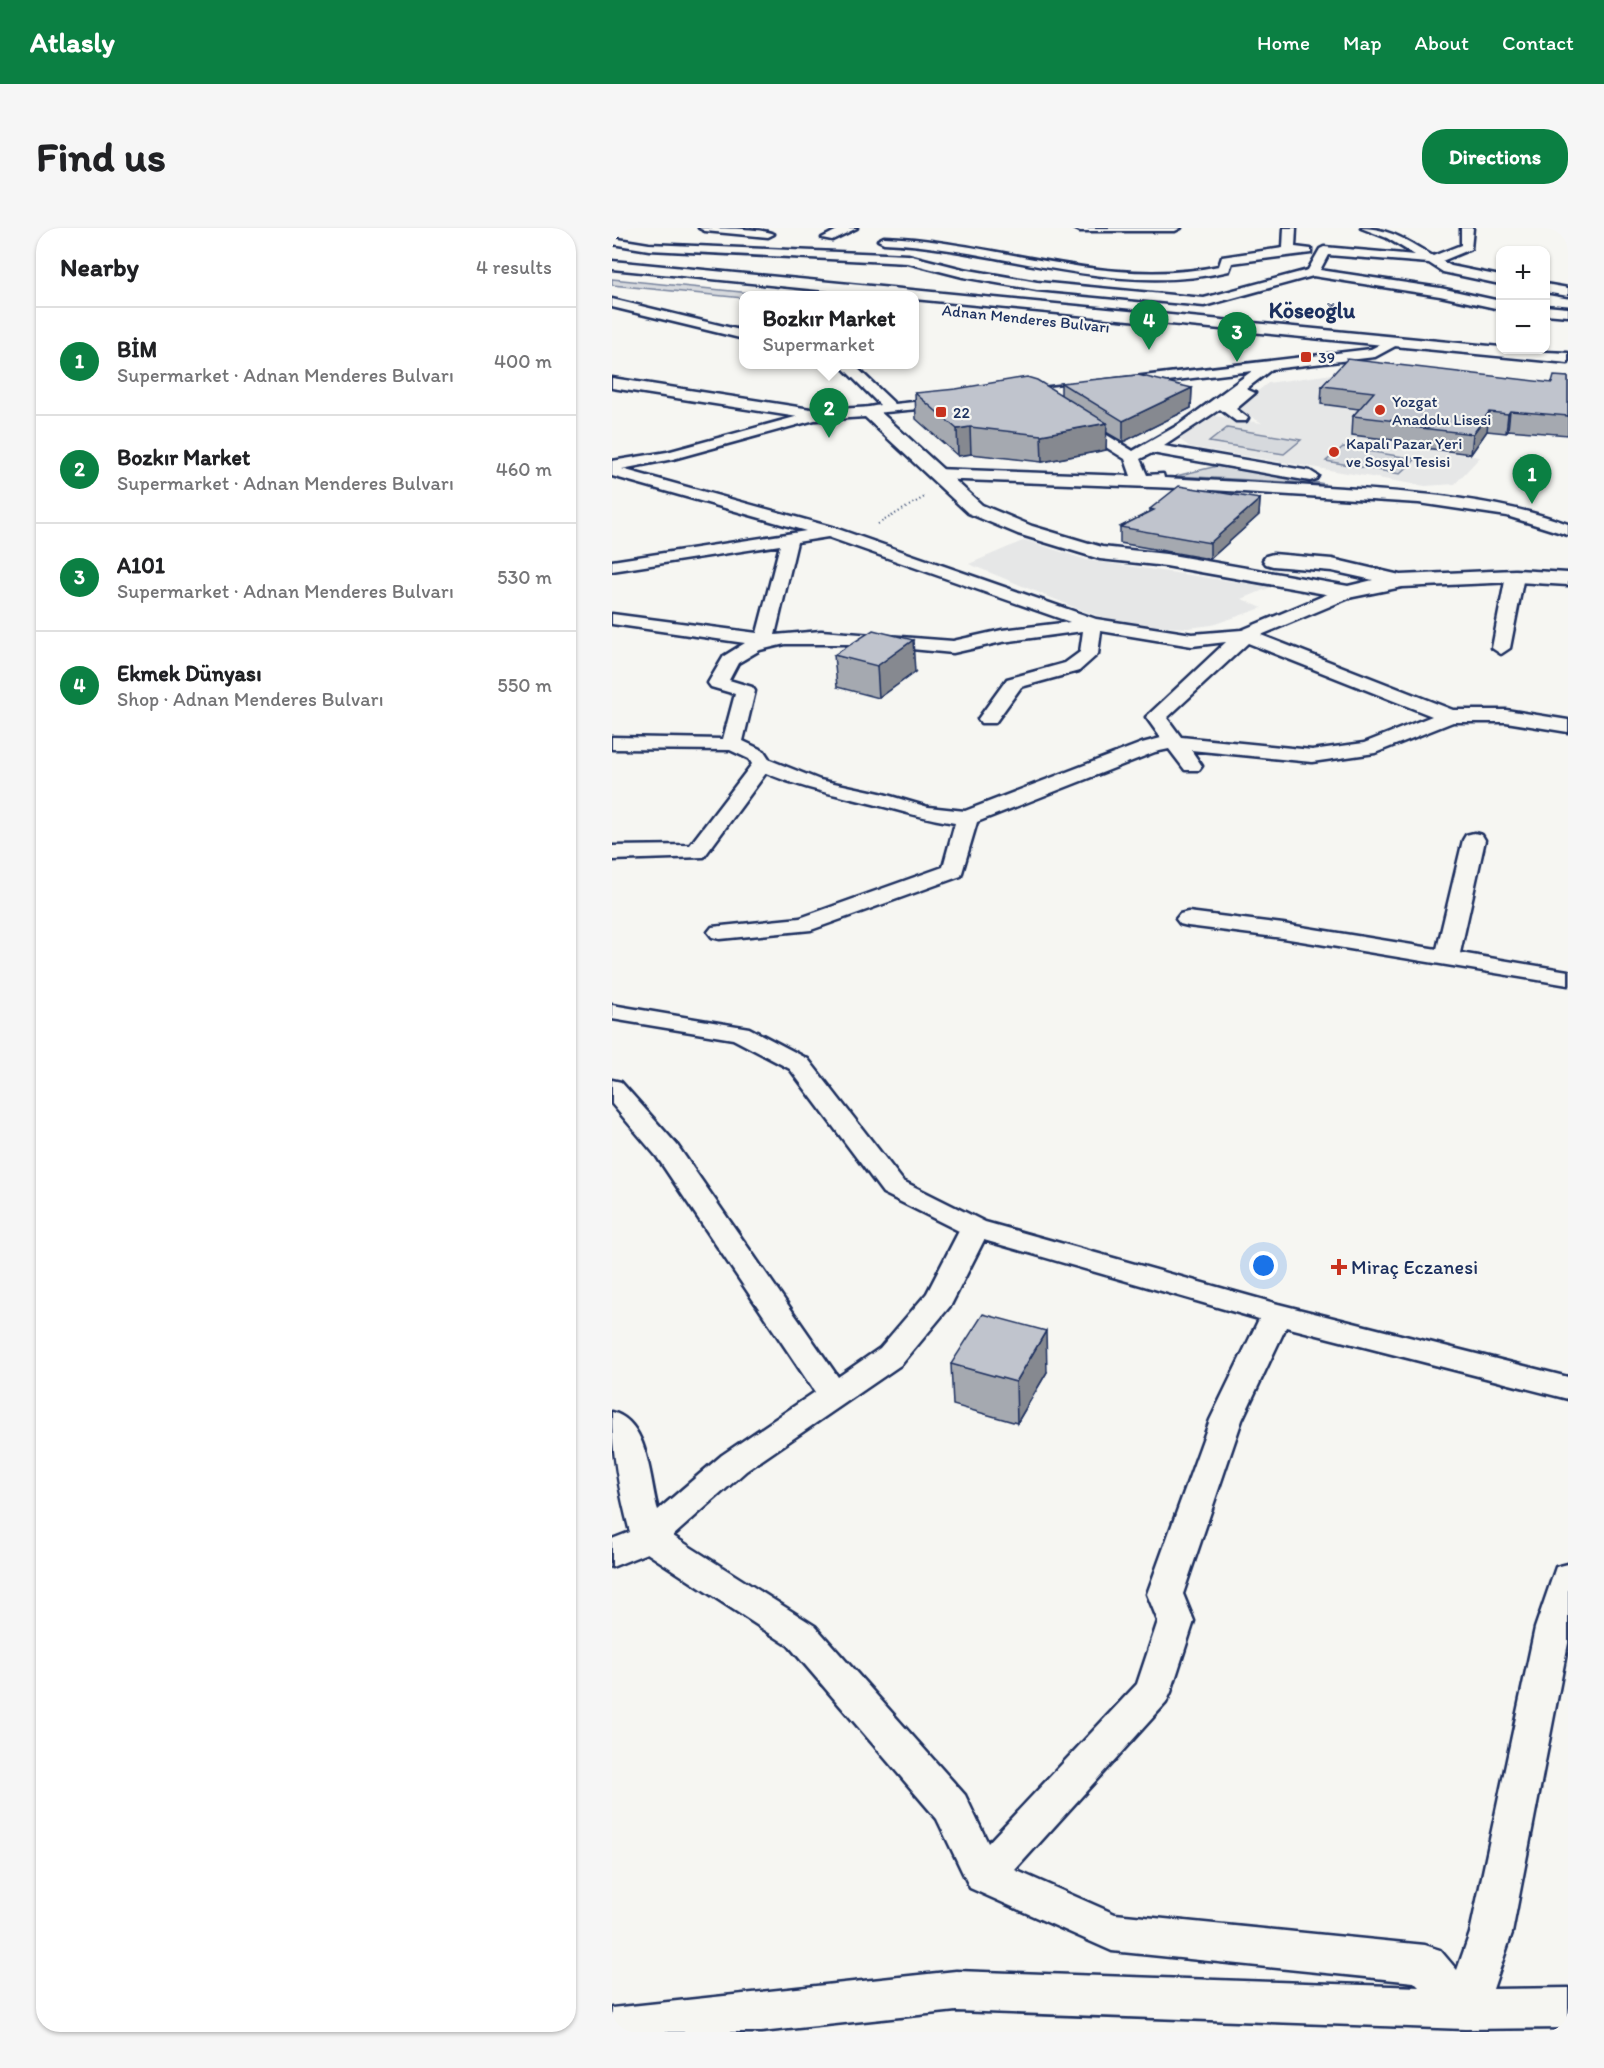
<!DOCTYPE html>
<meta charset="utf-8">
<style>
:root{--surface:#fff;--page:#f6f6f6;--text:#202124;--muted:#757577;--line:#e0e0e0;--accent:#0b8043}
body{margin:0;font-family:Itim,sans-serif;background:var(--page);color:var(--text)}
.controls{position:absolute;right:18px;top:18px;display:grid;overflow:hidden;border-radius:12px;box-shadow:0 2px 4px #0004}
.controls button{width:54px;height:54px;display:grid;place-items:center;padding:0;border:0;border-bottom:2px solid var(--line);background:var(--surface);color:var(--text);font:30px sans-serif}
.you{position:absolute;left:652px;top:1038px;width:21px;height:21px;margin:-15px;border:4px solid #fff;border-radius:50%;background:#1a73e8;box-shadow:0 0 0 9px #1a73e833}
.badge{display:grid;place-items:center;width:39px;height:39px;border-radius:50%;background:var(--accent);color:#fff;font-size:20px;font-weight:700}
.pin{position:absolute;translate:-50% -50px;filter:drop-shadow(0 2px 3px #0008)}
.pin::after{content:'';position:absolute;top:32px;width:21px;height:18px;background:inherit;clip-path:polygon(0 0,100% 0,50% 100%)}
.popup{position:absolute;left:127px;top:63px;width:180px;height:78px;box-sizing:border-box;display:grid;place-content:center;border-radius:12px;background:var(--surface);filter:drop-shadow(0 2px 4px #0005);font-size:20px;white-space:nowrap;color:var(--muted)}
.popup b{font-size:22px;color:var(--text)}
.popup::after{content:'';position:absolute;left:50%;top:100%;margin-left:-12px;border:12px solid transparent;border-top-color:var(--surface)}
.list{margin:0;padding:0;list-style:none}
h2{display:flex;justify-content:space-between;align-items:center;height:78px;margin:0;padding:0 24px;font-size:26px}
h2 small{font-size:20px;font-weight:400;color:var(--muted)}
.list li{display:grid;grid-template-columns:39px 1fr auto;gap:18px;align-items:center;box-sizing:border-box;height:108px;padding:0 24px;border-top:2px solid var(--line)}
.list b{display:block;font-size:22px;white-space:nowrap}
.list p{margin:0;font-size:20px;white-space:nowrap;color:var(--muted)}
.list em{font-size:20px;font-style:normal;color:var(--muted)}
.map{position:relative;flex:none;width:956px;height:1804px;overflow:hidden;border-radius:24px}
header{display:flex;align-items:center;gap:36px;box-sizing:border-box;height:84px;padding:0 30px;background:var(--accent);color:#fff}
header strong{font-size:28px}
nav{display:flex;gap:33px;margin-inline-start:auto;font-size:21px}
.intro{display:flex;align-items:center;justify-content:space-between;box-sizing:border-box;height:144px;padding:0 36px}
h1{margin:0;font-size:42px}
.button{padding:15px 27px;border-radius:24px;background:var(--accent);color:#fff;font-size:21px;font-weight:700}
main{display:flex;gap:36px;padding:0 36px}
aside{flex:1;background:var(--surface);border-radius:24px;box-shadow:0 2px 4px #0004}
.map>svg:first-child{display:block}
</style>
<header>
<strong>Atlasly</strong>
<nav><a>Home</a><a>Map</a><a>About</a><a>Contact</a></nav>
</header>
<div class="intro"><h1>Find us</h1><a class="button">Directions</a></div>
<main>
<aside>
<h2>Nearby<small>4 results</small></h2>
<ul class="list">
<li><span class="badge">1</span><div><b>BİM</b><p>Supermarket · Adnan Menderes Bulvarı</p></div><em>400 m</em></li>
<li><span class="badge">2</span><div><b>Bozkır Market</b><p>Supermarket · Adnan Menderes Bulvarı</p></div><em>460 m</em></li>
<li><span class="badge">3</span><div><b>A101</b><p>Supermarket · Adnan Menderes Bulvarı</p></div><em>530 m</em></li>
<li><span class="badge">4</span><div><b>Ekmek Dünyası</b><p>Shop · Adnan Menderes Bulvarı</p></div><em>550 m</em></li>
</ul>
</aside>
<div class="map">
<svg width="956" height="1804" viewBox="0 0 956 1804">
<rect width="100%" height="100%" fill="#f6f6f2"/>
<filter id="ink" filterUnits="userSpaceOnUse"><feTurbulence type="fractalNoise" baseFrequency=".0167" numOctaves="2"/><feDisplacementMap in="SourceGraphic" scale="12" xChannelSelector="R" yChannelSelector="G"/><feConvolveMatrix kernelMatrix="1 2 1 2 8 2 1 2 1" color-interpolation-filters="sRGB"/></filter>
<g filter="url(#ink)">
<!-- built -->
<path fill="#e6e7e7" d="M763,140L908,184L894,205L875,203L859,226L823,222L868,229L843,256L813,258L578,219L564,209L596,187L650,195L624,180L656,155Z
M413,312L475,332L659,359L630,371L650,380L600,397L576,400L537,398L497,391L474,384L357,336Z"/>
<!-- green -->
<path fill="#d6d9dd" stroke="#78849e" stroke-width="1.5" d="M0,51L160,67L132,68L131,70L0,57Z
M615,200L689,212L672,226L597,214Z
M731,219L804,231L788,246L714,233Z
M605,238L713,256L564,248Z"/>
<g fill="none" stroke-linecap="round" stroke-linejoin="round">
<!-- street casing -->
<g stroke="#1b2f5e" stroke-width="5">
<path id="street" d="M87,0C105,0 149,0 162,6L156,9L93,3Z
M229,0H245L220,12L210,10Z
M462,0H569L563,3H468Z
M672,0H684L683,19L699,21V25L620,35L617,43C502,71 388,20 272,15L266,12L272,9C384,13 495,62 607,38L610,29L671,20Z
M749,0C778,0 797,14 821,28L849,17V0H861L859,21L830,33L839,38L888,48V56L831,44L817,35L716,27L708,42L828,60L888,73V81L828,68L701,48L592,78L425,62L351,49L296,35L37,22L0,16V10L37,16L296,27L351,41L425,54L592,70L696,42L708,21L712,19L803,27L775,10Z
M933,56L956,60V68L933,64Z
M0,71L132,103V111L0,79Z
M933,78L956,80V88L933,86Z
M782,109L789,113L787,116L763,129L660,141L634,161L643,165L624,181L636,190L634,193H624L608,181L552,218L698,243L706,248L704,251L698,253L540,225L528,231L535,247L551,246L552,250C612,253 671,256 731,260C808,265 883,270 956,296V307L895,288L807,275L567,260L323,251L315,246L323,241L519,248L513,231L457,196L455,193L457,190H467L521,223L568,196L640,143L404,171L397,167L404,163L759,121Z
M227,136H241L283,176L339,170L346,174L339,178L252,186L250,183L252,180L268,177Z
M205,183L210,184L212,187L210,190L61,231L10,241L223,300L484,391L580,406L630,402L730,360H742L745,364L742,368L649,407L841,482H894L956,492V504L894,494H841L763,525L700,534L579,522L590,538L587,542H573L557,521L543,524L365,594L349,648L199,702L108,711L100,709L96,704L100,699L188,690L331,639L343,595C314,591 289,583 261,576C222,566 192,561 154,545L92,629L0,632V618L78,617L140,536L137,531L118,522L0,521V509L111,511L123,466L99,459L96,455L112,428L133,415L0,396V386L145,405L168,317L0,343V333L194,303L0,248V233L55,224ZM216,309L458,394L390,402L341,413L209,403L163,407L185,314ZM471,403L468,424L453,435L395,451L366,491L369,495H383L409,459L467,443L486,426L489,403L580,418L614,414L534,489L549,510L530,515L353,583L316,579L268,565L208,552L158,532L152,523L131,513L143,463L140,459L117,452L126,435L148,422L173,416H247L341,425L390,414ZM636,415L820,488L752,515L700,522L569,509L555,490Z
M903,343L912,348L898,420L889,426L880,420L894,348Z
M862,605L870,607L873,612L848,725L956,743V757L671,710L576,698L568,696L564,691L568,686L576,684L671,696L825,721L851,612L854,607Z
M0,777L137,800L196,831L291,953L373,994L666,1076L956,1149V1171L674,1099L630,1192L571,1366L582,1393L559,1464L554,1475L403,1642L503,1686L813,1717L828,1722L845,1742L858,1705L923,1400L944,1339L956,1336V1415L900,1705L881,1761L956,1760V1800L853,1801L344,1783L149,1804H0V1780L344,1743L807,1759L802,1754L500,1723L358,1660L325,1591L177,1418L35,1325L0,1339V1311L18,1304C7,1263 0,1226 0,1184C37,1194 37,1250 46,1282L110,1227L203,1164L45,929L0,876V852L9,854L65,917L226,1149L268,1120L315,1065L347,1003L271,965L178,841L121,811L0,791ZM372,1012L647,1091L598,1192L535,1366L546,1393L525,1456L376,1615L353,1567L203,1398L61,1308L134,1243L290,1136L339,1077Z"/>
</g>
<!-- secondary casing -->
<g stroke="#1b2f5e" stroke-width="5">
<path id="secondary" d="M0,150L205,182L263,179L370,277L420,298L490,319L554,326L736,358L761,352L720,343L661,338L654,336L651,332L654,328L661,326L720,331L788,347L903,342L956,345V357L903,354L790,359L736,370L554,338L488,331L406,306L356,285L253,189L205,192L0,160Z"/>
</g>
<!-- highway casing -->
<g stroke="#1b2f5e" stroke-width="5">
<path id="highway" d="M0,33L888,119V122L956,125V135L302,71V68H267L0,41Z"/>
</g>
<!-- path -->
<path stroke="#1b2f5e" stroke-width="2" stroke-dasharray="1 3" stroke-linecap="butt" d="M266,296L314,268"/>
<!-- street -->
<use href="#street" fill="#f6f6f2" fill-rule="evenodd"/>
<!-- secondary -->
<use href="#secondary" fill="#f6f6f2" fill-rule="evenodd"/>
<!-- highway -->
<use href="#highway" fill="#f6f6f2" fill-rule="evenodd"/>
</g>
<!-- wall -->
<path fill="#a5a9b0" stroke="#1b2f5e" stroke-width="1.5" d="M956,149V207L896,202L894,205L875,203L859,226L797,218V214L740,207L741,188L747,181L709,176L710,158L940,155Z
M449,155L580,160L579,180L511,214L494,204V222L430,234L359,226L346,228L304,191L303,165L449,167Z
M648,271L647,287L598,331L508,315V299L538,284V281Z
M222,427L303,444L267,470L225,459Z
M339,1136L435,1144L405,1195L341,1177Z"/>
<!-- shaded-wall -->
<path fill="#868990" stroke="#1b2f5e" stroke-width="1.5" d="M580,160L579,180L511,214V193Z
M898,183L896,202L894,205L896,186Z
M877,184L875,203L859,226L861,206Z
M495,195L494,222L430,234L429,207Z
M358,199L359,226L346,228L345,201Z
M648,271L647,287L598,331V315Z
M301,412L303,444L267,470L265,438Z
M434,1103L435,1144L405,1195L404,1154Z"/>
<!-- building -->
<path fill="#c0c4cd" stroke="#1b2f5e" stroke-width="1.5" d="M735,131L940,155L942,148L956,149V188L898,183L896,186L877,184L861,206L799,199L802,195L741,188L762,164L710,158Z
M526,147L580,160L511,193L449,155Z
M415,149L425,152L495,195L429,207L358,199L345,201L303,165L344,161Z
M567,258L648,271L598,315L508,299L542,282L538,281Z
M261,402L301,412L265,438L222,427Z
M371,1086L434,1103L404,1154L339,1136Z"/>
</g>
<!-- markers -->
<g fill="#c8321e" stroke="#f6f6f2" stroke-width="2">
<rect x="688" y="123" width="12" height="12" rx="3"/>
<circle cx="768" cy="182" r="6"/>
<rect x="323" y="178" width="12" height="12" rx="3"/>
<circle cx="722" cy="224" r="6"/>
<path d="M724 1030h6v6h6v6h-6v6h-6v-6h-6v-6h6z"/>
</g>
<g text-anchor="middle" stroke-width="4.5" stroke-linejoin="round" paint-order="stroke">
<!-- far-street labels -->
<g font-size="16" fill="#1b2f5e" stroke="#f6f6f2">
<text transform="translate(414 90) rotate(6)" y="6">Adnan Menderes Bulvarı</text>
</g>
<!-- far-poi labels -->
<g font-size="16" fill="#1b2f5e" stroke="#f6f6f2" text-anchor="start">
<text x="706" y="135">39</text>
<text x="780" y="179">Yozgat<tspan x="780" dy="18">Anadolu Lisesi</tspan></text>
<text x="341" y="190">22</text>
<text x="734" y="221">Kapalı Pazar Yeri<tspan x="734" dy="18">ve Sosyal Tesisi</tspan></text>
</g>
<!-- poi labels -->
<g font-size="20" fill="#1b2f5e" stroke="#f6f6f2" text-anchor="start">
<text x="739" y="1046">Miraç Eczanesi</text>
</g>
<!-- far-district labels -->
<g font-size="22" font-weight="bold" fill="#1b2f5e" stroke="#f6f6f2">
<text x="700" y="90">Köseoğlu</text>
</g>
</g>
</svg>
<div class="controls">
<button>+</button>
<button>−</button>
</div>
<div class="you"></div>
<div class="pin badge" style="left:920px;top:276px">1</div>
<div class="pin badge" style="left:217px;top:210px">2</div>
<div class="popup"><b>Bozkır Market</b>Supermarket</div>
<div class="pin badge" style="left:625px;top:134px">3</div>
<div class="pin badge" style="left:537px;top:122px">4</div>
</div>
</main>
